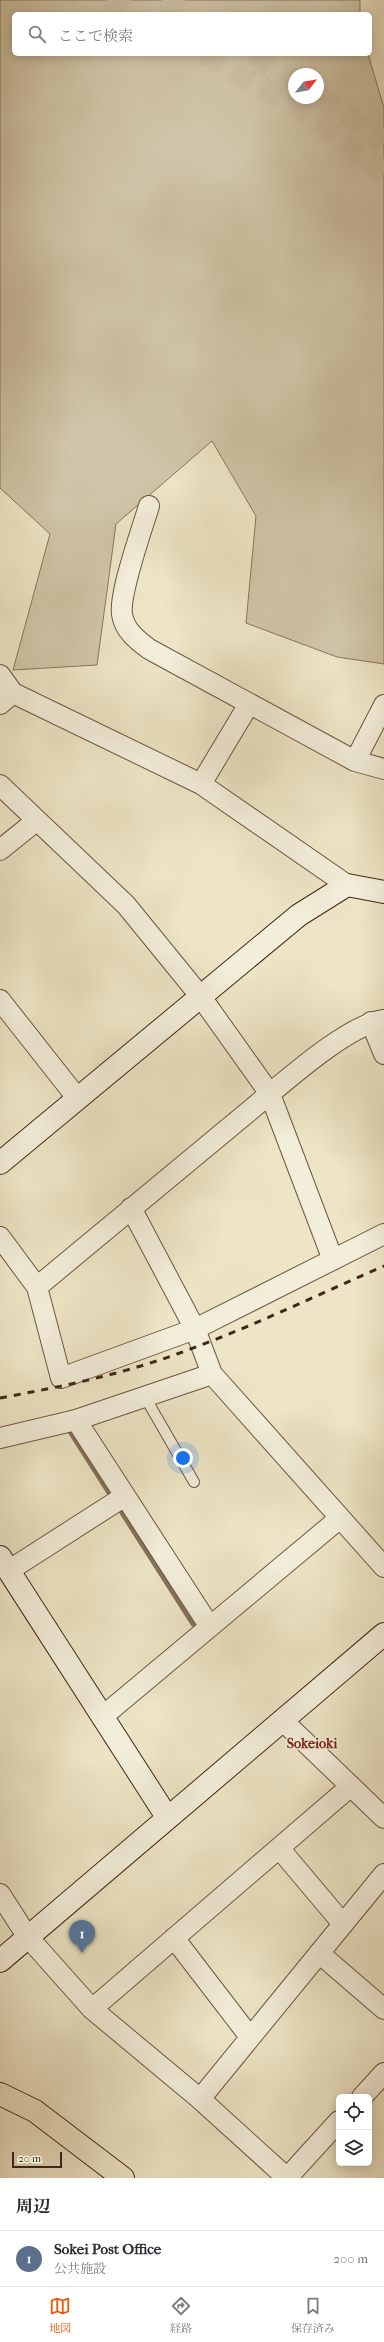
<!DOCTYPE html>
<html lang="ja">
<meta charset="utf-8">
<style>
:root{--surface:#fff;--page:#f7f7f7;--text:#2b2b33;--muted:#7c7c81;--line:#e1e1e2;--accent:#ea580c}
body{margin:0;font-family:"IM FELL French Canon","Noto Serif JP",serif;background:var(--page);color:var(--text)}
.controls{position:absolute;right:12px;bottom:12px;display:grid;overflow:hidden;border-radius:6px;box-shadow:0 2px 10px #0003}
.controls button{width:36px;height:36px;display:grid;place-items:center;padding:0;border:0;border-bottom:1px solid var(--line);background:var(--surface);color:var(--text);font:20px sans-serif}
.compass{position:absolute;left:288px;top:68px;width:36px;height:36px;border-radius:50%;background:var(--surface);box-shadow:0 2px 10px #0003;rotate:59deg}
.scale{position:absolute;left:12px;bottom:10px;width:50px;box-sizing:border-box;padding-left:4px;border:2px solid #412715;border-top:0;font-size:11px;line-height:14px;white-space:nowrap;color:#412715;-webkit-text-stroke:3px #f3eeda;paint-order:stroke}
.you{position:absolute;left:183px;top:1458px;width:14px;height:14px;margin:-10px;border:3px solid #fff;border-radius:50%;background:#1a73e8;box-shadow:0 0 0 6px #1a73e833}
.badge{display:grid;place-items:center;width:26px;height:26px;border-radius:50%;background:var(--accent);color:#fff;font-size:13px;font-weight:700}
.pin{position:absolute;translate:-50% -33px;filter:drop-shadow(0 1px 2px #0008)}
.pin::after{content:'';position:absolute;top:21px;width:14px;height:12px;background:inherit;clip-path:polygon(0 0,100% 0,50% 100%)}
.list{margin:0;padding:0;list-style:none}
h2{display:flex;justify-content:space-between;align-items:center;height:52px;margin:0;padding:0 16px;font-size:17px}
h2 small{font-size:13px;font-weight:400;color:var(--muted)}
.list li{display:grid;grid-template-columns:26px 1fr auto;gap:12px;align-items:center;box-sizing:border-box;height:56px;padding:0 16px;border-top:1px solid var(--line)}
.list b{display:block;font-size:15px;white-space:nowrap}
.list p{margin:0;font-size:13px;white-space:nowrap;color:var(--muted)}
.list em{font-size:13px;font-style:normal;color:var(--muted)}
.icon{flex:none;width:22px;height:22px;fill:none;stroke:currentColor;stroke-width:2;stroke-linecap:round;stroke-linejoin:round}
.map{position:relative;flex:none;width:384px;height:2178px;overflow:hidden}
.search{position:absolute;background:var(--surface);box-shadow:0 2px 10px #0003;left:12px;right:12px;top:12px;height:44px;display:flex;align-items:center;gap:10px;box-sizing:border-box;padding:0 14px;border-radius:6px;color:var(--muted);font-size:15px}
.sheet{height:108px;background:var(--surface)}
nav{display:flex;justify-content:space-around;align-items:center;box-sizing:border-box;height:56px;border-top:1px solid var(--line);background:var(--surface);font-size:11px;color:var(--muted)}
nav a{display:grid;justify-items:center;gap:2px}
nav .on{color:var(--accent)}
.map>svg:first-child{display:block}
</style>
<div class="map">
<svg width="384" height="2178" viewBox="0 0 384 2178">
<rect width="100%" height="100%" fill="#ede5c6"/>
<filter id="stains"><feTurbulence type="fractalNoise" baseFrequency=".005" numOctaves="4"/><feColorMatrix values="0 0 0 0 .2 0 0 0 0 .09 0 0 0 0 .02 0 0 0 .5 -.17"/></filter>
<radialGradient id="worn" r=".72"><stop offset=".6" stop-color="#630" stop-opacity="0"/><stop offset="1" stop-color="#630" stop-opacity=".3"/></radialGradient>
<!-- green -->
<path fill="#d0c5a8" stroke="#88765e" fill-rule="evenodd" d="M0,0H360V14H14V54H368L384,108V664L337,657L246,623L256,516L212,441L116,524L97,665L13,670L50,534L0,488ZM294,74H318V98H294Z"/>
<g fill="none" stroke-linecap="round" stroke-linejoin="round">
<!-- stream -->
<path stroke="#85725b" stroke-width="5" d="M67,1427L113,1499
M117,1505L193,1624"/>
<!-- highway-tunnel -->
<path stroke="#cbbfa3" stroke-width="22" stroke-dasharray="22 11" stroke-linecap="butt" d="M106,0L133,14
M162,0L187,14
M204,54L301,110L384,173
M252,54L294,80
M318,95L384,142"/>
<!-- lane casing -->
<g stroke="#6c5641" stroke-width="12">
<path id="lane" d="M145,1397L194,1482"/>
</g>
<!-- street casing -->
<g stroke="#6c5641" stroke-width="22">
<path id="street" d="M149,506C142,529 119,593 122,614C124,630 137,640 149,649L355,761L384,769
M0,675L13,693L201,784L347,885
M0,704L13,693
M355,761L384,705
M201,784L249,704
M0,785L126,905L201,997L270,1094L333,1260
M0,850L36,821
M0,1000L78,1099
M371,1022L384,1054
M131,1208L195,1329L212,1374L384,1567
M0,1237L37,1287L61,1378L195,1329L384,1234
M37,1287C103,1232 169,1177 236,1122C269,1096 345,1024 384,1020
M76,1420L210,1627
M0,1438L76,1420L212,1374
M8,1571L125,1496
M102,1717L340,1518
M282,1720L384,1818
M279,1848L343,1924
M0,1894L27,1936L92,2009L200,2099L287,2178L339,2121
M174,1938L250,2037
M319,1953L384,2009
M92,2009L351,1786
M362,2097L384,2073
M200,2099L384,1874"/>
</g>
<!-- secondary casing -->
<g stroke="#412715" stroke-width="24">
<path id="secondary" d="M0,1163L299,915L347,885L384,892
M0,1557L167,1817
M0,1961L384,1634"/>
</g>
<!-- highway casing -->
<g stroke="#412715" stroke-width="24">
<path id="highway" d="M0,2094L35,2111L123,2178"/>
</g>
<!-- lane -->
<use href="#lane" stroke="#f3eeda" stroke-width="10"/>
<!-- street -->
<use href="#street" stroke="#f3eeda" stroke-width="20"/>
<!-- secondary -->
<use href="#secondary" stroke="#f3eeda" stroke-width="22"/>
<!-- highway -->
<use href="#highway" stroke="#ede5c6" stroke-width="22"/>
<!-- rail -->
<path stroke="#412715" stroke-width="3" stroke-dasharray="7 7" stroke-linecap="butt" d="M0,1398C60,1387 119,1375 177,1354C247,1329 315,1296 384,1266"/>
</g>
<g text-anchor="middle" stroke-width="3" stroke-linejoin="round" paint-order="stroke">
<!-- neighbourhood labels -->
<g font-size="14" font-weight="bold" fill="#7a1f14" stroke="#f3eeda">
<text x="312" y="1748">Sokeioki</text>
</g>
</g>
<rect width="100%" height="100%" filter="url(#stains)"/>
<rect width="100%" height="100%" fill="url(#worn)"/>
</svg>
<div class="controls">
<button><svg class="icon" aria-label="locate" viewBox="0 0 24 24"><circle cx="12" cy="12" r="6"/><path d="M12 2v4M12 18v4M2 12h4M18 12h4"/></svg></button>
<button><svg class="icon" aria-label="layers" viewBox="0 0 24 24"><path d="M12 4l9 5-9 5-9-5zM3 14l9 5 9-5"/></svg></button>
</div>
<svg class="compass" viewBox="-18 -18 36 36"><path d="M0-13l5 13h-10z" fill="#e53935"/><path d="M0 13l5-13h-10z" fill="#7c7c81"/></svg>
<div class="scale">20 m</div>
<div class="you"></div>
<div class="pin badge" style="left:82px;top:1953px;background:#5c6f8a">1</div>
<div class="search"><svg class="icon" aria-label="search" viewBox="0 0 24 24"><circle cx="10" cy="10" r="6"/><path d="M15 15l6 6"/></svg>ここで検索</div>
</div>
<section class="sheet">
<h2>周辺<small></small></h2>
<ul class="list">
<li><span class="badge" style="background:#5c6f8a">1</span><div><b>Sokei Post Office</b><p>公共施設</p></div><em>200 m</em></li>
</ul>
</section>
<nav>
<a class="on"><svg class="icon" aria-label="map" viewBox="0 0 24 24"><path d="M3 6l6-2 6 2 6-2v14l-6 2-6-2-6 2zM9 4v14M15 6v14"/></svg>地図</a>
<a><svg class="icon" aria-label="directions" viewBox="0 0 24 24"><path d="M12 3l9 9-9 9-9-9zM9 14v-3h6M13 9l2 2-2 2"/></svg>経路</a>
<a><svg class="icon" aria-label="saved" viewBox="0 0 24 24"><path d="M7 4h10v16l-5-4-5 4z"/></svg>保存済み</a>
</nav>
